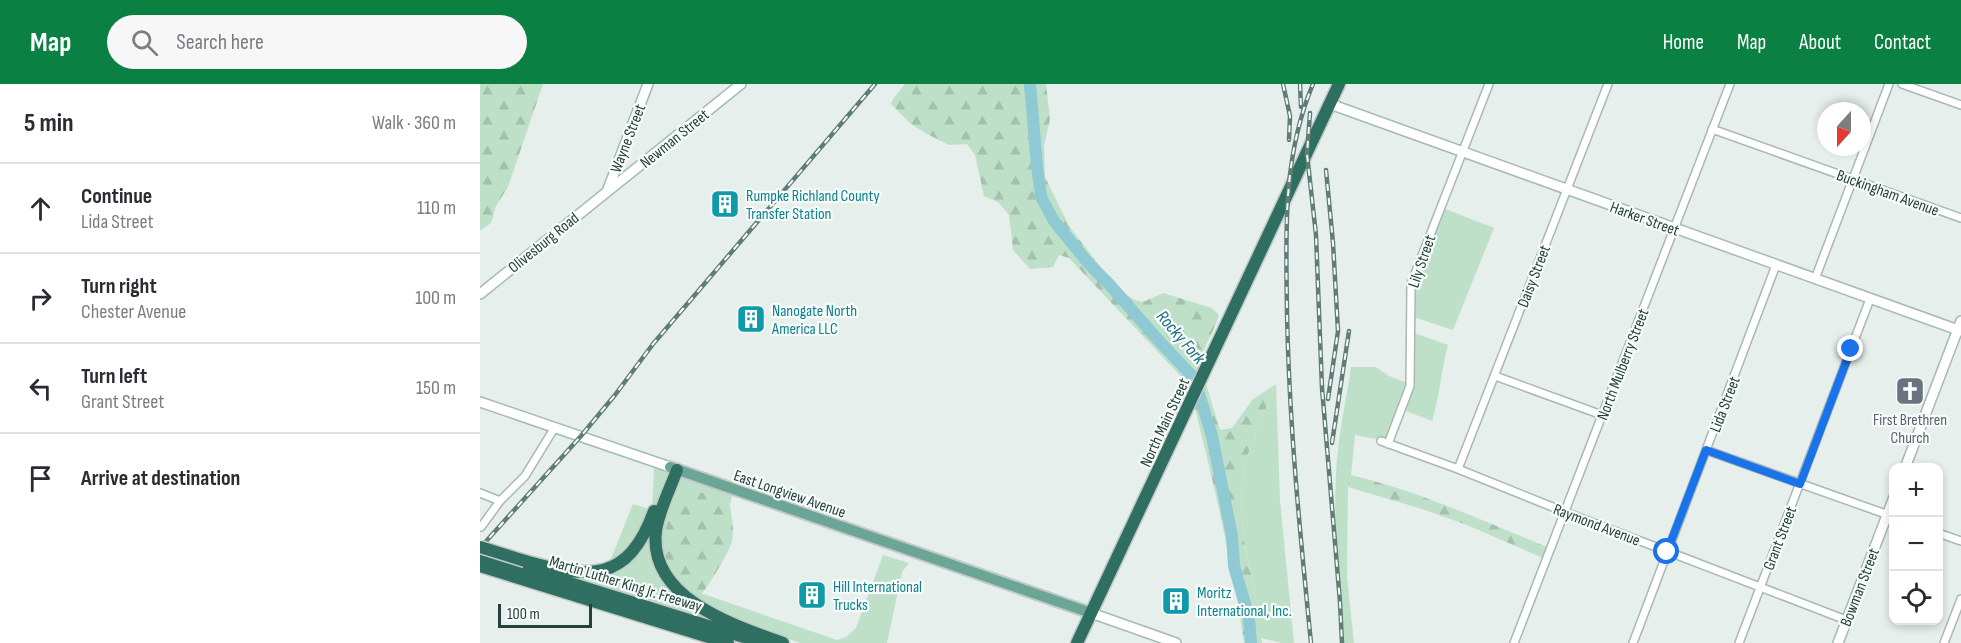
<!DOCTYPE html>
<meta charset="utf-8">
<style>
:root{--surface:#fff;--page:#f7f7f7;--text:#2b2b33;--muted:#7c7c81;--line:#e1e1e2;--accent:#0b8043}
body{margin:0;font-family:"Sofia Sans Condensed",sans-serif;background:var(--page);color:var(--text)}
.controls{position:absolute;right:18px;bottom:18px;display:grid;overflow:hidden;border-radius:12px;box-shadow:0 3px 9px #0003}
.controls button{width:54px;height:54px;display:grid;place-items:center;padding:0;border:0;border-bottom:2px solid var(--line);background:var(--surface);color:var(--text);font:30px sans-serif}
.compass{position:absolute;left:1337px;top:18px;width:54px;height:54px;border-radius:50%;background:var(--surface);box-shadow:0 3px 9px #0003;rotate:201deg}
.scale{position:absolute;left:18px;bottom:15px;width:94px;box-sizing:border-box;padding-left:6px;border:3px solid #24423a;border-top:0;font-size:16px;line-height:21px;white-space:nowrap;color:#24423a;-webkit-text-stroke:4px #f7fbf9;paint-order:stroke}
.stop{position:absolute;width:18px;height:18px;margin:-14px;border:4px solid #1a73e8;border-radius:50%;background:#fff}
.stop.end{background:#1a73e8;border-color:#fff;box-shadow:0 2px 6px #0008}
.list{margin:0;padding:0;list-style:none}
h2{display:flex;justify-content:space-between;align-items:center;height:78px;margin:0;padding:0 24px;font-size:26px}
h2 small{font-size:20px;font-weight:400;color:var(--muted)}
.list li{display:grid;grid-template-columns:39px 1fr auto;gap:18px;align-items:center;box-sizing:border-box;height:90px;padding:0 24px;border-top:2px solid var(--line)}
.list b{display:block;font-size:22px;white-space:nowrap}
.list p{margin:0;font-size:20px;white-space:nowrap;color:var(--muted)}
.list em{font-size:20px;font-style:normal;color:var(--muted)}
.icon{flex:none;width:33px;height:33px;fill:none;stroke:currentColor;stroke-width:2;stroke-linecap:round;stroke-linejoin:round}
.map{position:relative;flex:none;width:1481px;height:559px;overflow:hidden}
header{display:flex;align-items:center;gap:36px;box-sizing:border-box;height:84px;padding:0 30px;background:var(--accent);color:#fff}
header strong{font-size:28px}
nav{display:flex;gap:33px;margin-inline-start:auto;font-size:21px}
.search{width:420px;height:54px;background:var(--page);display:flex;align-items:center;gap:15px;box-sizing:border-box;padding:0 21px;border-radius:33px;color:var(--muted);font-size:22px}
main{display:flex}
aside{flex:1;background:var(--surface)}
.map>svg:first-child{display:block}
</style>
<header>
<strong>Map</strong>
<div class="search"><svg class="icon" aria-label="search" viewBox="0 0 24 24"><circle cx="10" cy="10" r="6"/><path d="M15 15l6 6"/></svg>Search here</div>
<nav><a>Home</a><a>Map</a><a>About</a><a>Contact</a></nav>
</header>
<main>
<aside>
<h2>5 min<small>Walk · 360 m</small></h2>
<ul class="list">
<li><svg class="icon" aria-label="ahead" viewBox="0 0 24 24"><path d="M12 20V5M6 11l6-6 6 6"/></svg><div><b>Continue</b><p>Lida Street</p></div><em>110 m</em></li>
<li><svg class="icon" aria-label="right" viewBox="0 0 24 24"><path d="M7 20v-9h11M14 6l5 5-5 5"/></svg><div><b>Turn right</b><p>Chester Avenue</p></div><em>100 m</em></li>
<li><svg class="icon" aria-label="left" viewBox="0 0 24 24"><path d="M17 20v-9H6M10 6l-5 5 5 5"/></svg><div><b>Turn left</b><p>Grant Street</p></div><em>150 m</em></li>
<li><svg class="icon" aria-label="arrive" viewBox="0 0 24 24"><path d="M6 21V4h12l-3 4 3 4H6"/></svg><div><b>Arrive at destination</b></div></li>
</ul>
</aside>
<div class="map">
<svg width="1481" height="559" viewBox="0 0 1481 559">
<defs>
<pattern id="forest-firs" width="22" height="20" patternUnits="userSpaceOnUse" patternTransform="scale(1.5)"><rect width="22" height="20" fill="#bfe0c8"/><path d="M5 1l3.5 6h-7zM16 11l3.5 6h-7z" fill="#a4c1ad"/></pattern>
</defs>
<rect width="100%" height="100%" fill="#e6efeb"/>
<!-- green -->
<path fill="#bfe0c8" d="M963,124L1014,144L973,246L934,233V206L936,194Z
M932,248L968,261C961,286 960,312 952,337L926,327L933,301Z
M871,283H896L909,292L927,299L907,357L875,351L871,391L868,403L867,493L874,559H864C858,495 851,430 858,365C861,338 867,311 871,283Z
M796,301L800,416L814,559H801L781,554C778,535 764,542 777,519L764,456L761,416L765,376L775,355L776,344L792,311L793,302Z
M174,383L253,410L250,420L241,415L206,504L357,556L366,553L376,544L403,471L429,479L422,488L407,559H320L295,550L248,540L96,494L79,482C97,483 113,485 130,477L153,420L172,426Z"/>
<!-- forest -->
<path fill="url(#forest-firs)" d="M0,0H63L28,103L16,122L11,139L0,147Z
M425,0H566L570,35L564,62L565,93L589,142L626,190L647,211L655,216L663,218L683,209L732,224L739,231C734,248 724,262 719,279L722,284L711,303L589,174L579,171L573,183L550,185L533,166L529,131L518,118L504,112L495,71L487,60L469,61L447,50L431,40L411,20L413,15Z
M726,300L740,346L752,344L773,315L793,302L792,311L776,344L775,355L765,376L761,416L764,457L777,519L776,526L771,530V537L779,543L782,559H764C753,480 734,402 715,324Z
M871,391C939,407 1003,437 1067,463L1063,474L987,441L942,425L868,403Z
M207,404L241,415L250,420C251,432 255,445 252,457C249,469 229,501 221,511C202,503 179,486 182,461C184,446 194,422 199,406Z"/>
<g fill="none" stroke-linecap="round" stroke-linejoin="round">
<!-- river -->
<path stroke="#8ec9d4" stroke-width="12" d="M550,0L557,82L561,113L574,137L609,180L629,200L679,257L714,294L732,352L752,452L754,482L769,534L771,559"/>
<!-- street casing -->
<g stroke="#a8b8b2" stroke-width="10">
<path id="street" d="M1422,0L1481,21
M1232,45L1481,134
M1335,195L1409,0
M1015,292L1122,331
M901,357L978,385L1085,428L1366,536
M908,360L930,302L931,200L1009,0
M1226,366L1414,433
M978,385L1128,0
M0,409L20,417
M1,443L20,417L45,392L75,343
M1458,449L1481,457
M1034,559L1250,0
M1153,559L1296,181
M1259,559L1390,215
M1464,559L1481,515"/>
</g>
<!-- secondary casing -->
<g stroke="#a4bbb3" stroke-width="12">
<path id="secondary" d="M850,20L1481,247
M128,105L168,0
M0,210L261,0
M0,318L190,383
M1425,384L1481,237
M611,529L696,559
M1358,559L1414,413"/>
</g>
<!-- primary casing -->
<g stroke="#c2cac8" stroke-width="14">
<path id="primary" d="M190,383L611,529"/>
</g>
<!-- highway casing -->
<g stroke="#c2cac8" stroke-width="15">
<path id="highway" d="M197,386C190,405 179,426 176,447C168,514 253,541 303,559
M0,471L283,559
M45,477C109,495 148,499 174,427
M0,482L248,559
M597,559L859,0"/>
</g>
<!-- street -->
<use href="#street" stroke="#fff" stroke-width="7"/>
<!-- secondary -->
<use href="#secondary" stroke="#fff" stroke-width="9"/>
<!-- primary -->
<use href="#primary" stroke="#6aa596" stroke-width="10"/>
<!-- highway -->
<use href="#highway" stroke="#2f6f62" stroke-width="12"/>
<!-- rail casing -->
<g stroke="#5f7d75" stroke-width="4.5">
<path id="rail" d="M803,0L810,32L809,56
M820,0L821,23
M830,29L827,70L836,151L842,304L860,518L862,559
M846,86L853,159L858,247L848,315
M852,359L869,247
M0,464L101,352L135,311L173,260L395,0
M831,559C820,449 809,339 807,228C806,149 802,74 833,0"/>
</g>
<!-- rail -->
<use href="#rail" stroke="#f7fbf9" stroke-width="2" stroke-dasharray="7" stroke-linecap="butt"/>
<!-- highway-bridge casing -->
<g stroke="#c2cac8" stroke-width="15" stroke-linecap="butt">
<path id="highway-bridge" d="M0,463L45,477"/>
</g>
<!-- highway-bridge -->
<use href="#highway-bridge" stroke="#2f6f62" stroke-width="12"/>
</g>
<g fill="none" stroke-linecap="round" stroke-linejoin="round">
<!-- route -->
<path stroke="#1a73e8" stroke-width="8" d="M1187,468L1226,366L1320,400L1371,265"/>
</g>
<!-- icons -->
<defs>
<g id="building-square" transform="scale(1.5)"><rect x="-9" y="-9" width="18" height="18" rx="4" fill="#0f9aa8" stroke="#f7fbf9"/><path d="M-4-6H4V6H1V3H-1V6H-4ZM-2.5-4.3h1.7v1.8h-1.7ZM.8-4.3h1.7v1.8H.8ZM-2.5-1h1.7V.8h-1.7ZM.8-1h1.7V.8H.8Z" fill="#fff"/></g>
<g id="church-square" transform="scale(1.5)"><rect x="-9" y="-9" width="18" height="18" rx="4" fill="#6b7280" stroke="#f7fbf9"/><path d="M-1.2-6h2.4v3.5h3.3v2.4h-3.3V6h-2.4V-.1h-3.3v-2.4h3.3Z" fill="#fff"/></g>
</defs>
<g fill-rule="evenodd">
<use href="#building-square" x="245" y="120"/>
<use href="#building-square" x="271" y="235"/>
<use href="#church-square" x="1430" y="307"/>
<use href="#building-square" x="332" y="511"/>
<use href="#building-square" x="696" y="517"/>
</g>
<g text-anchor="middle" stroke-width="4.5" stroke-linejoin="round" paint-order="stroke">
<!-- street labels -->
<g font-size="16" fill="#24423a" stroke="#f7fbf9">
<text transform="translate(147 54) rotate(-69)" y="6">Wayne Street</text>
<text transform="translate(194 54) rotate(-39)" y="6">Newman Street</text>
<text transform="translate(1408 108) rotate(20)" y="6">Buckingham Avenue</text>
<text transform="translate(1165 134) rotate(20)" y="6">Harker Street</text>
<text transform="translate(63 158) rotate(-39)" y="6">Olivesburg Road</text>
<text transform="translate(941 177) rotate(-71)" y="6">Lily Street</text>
<text transform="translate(1053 192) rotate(-69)" y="6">Daisy Street</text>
<text transform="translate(1142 280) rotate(-69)" y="6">North Mulberry Street</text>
<text transform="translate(1244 320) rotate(-69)" y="6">Lida Street</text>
<text transform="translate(684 338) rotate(-65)" y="6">North Main Street</text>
<text transform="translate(310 409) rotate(19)" y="6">East Longview Avenue</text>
<text transform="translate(1117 440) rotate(21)" y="6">Raymond Avenue</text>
<text transform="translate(1299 454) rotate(-69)" y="6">Grant Street</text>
<text transform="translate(146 499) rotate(17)" y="6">Martin Luther King Jr. Freeway</text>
<text transform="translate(1379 503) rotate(-69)" y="6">Bowman Street</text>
</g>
<!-- culture labels -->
<g font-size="16" fill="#0d838f" stroke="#f7fbf9" text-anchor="start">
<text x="266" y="117">Rumpke Richland County<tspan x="266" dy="18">Transfer Station</tspan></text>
<text x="292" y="232">Nanogate North<tspan x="292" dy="18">America LLC</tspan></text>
<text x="353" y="508">Hill International<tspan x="353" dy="18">Trucks</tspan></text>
<text x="717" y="514">Moritz<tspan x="717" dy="18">International, Inc.</tspan></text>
</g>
<!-- worship labels -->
<g font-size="16" fill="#5b616d" stroke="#f7fbf9">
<text x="1430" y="341">First Brethren<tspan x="1430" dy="18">Church</tspan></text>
</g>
<!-- water labels -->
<g font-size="18" font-style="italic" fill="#1c6f80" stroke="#f7fbf9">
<text transform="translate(701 253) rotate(49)" y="6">Rocky Fork</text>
</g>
</g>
</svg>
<div class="controls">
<button>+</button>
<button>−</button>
<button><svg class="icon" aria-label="locate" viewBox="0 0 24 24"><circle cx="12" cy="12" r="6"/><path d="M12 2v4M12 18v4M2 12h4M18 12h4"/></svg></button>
</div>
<svg class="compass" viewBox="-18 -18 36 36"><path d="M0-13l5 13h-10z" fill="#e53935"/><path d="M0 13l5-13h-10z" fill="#7c7c81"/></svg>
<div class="scale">100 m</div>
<div class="stop" style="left:1187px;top:468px"></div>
<div class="stop end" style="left:1371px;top:265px"></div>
</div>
</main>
